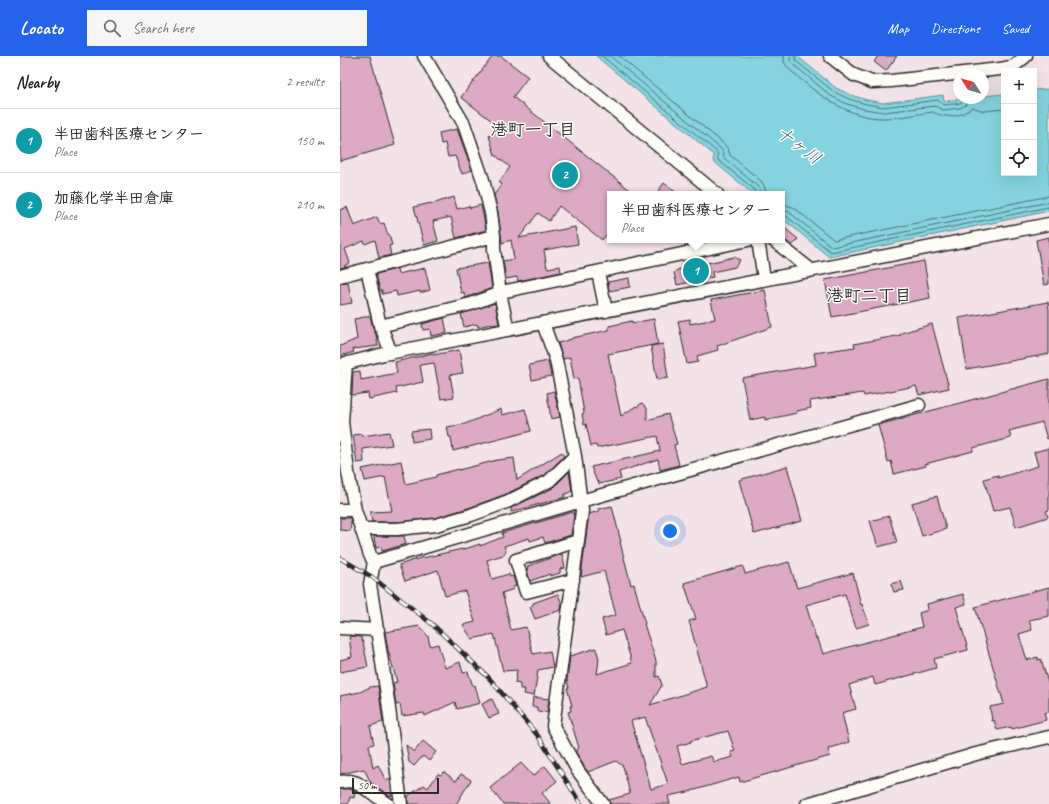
<!DOCTYPE html>
<meta charset="utf-8">
<style>
:root{--surface:#fff;--page:#f6f6f6;--text:#202124;--muted:#757577;--line:#e0e0e0;--accent:#2563eb}
body{margin:0;font-family:Caveat,"Klee One",sans-serif;background:var(--page);color:var(--text)}
.controls{position:absolute;right:12px;top:12px;display:grid;overflow:hidden;border-radius:0px;box-shadow:0 4px 16px #0002}
.controls button{width:36px;height:36px;display:grid;place-items:center;padding:0;border:0;border-bottom:1px solid var(--line);background:var(--surface);color:var(--text);font:20px sans-serif}
.compass{position:absolute;left:613px;top:12px;width:36px;height:36px;border-radius:50%;background:var(--surface);box-shadow:0 4px 16px #0002;rotate:306deg}
.scale{position:absolute;left:12px;bottom:10px;width:87px;box-sizing:border-box;padding-left:4px;border:2px solid #2b2b2b;border-top:0;font-size:11px;line-height:14px;white-space:nowrap;color:#2b2b2b;-webkit-text-stroke:3px #fdfcf7;paint-order:stroke}
.you{position:absolute;left:330px;top:475px;width:14px;height:14px;margin:-10px;border:3px solid #fff;border-radius:50%;background:#1a73e8;box-shadow:0 0 0 6px #1a73e833}
.badge{display:grid;place-items:center;width:26px;height:26px;border-radius:50%;background:var(--accent);color:#fff;font-size:13px;font-weight:700}
.pin{position:absolute;translate:-50% -50%;border:2px solid #fff;box-shadow:0 1px 4px #0006}
.popup{position:absolute;left:267px;top:135px;width:178px;height:52px;box-sizing:border-box;display:grid;place-content:center;border-radius:0px;background:var(--surface);filter:drop-shadow(0 1px 3px #0005);font-size:13px;white-space:nowrap;color:var(--muted)}
.popup b{font-size:15px;color:var(--text)}
.popup::after{content:'';position:absolute;left:50%;top:100%;margin-left:-8px;border:8px solid transparent;border-top-color:var(--surface)}
.list{margin:0;padding:0;list-style:none}
h2{display:flex;justify-content:space-between;align-items:center;height:52px;margin:0;padding:0 16px;font-size:17px}
h2 small{font-size:13px;font-weight:400;color:var(--muted)}
.list li{display:grid;grid-template-columns:26px 1fr auto;gap:12px;align-items:center;box-sizing:border-box;height:64px;padding:0 16px;border-top:1px solid var(--line)}
.list b{display:block;font-size:15px;white-space:nowrap}
.list p{margin:0;font-size:13px;white-space:nowrap;color:var(--muted)}
.list em{font-size:13px;font-style:normal;color:var(--muted)}
.icon{flex:none;width:22px;height:22px;fill:none;stroke:currentColor;stroke-width:2;stroke-linecap:round;stroke-linejoin:round}
.map{position:relative;flex:none;width:709px;height:748px;overflow:hidden}
header{display:flex;align-items:center;gap:24px;box-sizing:border-box;height:56px;padding:0 20px;background:var(--accent);color:#fff}
header strong{font-size:19px}
nav{display:flex;gap:22px;margin-inline-start:auto;font-size:14px}
.search{width:280px;height:36px;background:var(--page);display:flex;align-items:center;gap:10px;box-sizing:border-box;padding:0 14px;border-radius:0px;color:var(--muted);font-size:15px}
main{display:flex}
aside{flex:1;background:var(--surface)}
.map>svg:first-child{display:block}
</style>
<header>
<strong>Locato</strong>
<div class="search"><svg class="icon" aria-label="search" viewBox="0 0 24 24"><circle cx="10" cy="10" r="6"/><path d="M15 15l6 6"/></svg>Search here</div>
<nav><a>Map</a><a>Directions</a><a>Saved</a></nav>
</header>
<main>
<aside>
<h2>Nearby<small>2 results</small></h2>
<ul class="list">
<li><span class="badge" style="background:#0f9aa8">1</span><div><b>半田歯科医療センター</b><p>Place</p></div><em>150 m</em></li>
<li><span class="badge" style="background:#0f9aa8">2</span><div><b>加藤化学半田倉庫</b><p>Place</p></div><em>210 m</em></li>
</ul>
</aside>
<div class="map">
<svg width="709" height="748" viewBox="0 0 709 748">
<rect width="100%" height="100%" fill="#f3e3e8"/>
<filter id="ink" filterUnits="userSpaceOnUse"><feTurbulence type="fractalNoise" baseFrequency=".025" numOctaves="2"/><feDisplacementMap in="SourceGraphic" scale="8" xChannelSelector="R" yChannelSelector="G"/><feConvolveMatrix kernelMatrix="1 2 1 2 8 2 1 2 1" color-interpolation-filters="sRGB"/></filter>
<g filter="url(#ink)">
<!-- water -->
<path fill="#84d4df" stroke="#609097" d="M256,0H457L496,32L511,39L527,44L543,47L603,39L604,45L630,42H643V40L664,38V117H694V34L709,33V155L489,201L442,162V138H413L373,105L374,99Z"/>
<g fill="none" stroke-linecap="round" stroke-linejoin="round">
<!-- shore -->
<path stroke="#4f6f73" stroke-width="1" d="M262,0L377,96L378,104L414,133L415,138
M270,0L380,92L383,96L384,102L417,130L420,134V138
M279,0L384,88L388,93L390,99L422,126L425,132L426,138
M444,0V6L448,12C473,35 507,63 544,62C560,62 577,58 593,56C605,63 622,61 632,51L644,55L664,53
M450,0V4L453,8L491,40L507,48L524,53L544,56L595,50L603,54L620,52L626,49L628,42
M455,0L456,5L494,36L509,43L526,48L543,51L598,44L602,48L605,49L620,47L623,45V42
M442,148L453,151L494,184L709,140
M442,154L449,156L492,191L709,146
M442,159L446,160L491,196L709,151"/>
</g>
<!-- building -->
<path fill="#ddaac6" stroke="#2b2b2b" fill-rule="evenodd" d="M0,0H30L55,89L0,105Z
M153,0H161L188,21L173,41L295,138H270V174L262,184L219,150L209,165L198,157L179,182L235,171L238,188L204,194L207,212L220,210L221,216L178,225L177,221L166,223L163,205L174,203L171,184L162,187L158,156L154,139L162,128L159,126L170,111L155,99L149,80L157,69L121,41Z
M538,0H557L546,15L534,6Z
M117,73L132,114L122,118L115,100L108,101L105,87L101,88L99,77Z
M324,127L338,138H316Z
M114,141L117,153L129,150L130,152L141,149L146,174L116,182L111,161L93,165L98,185L84,189L74,151L91,147L92,148Z
M7,151L14,170L37,161L40,168L44,167L48,179L49,178L52,189L49,190L51,199L39,202L35,184L25,188L24,185L5,193L10,207L5,209V211L0,212V154Z
M442,170L458,183L452,190L442,182Z
M709,181V228L704,229L696,184Z
M394,201L400,204L395,211L372,216L373,221L337,229L334,217L337,214Z
M584,205L590,242L492,261L485,224Z
M148,207L152,232L125,242L124,236L121,237L116,212Z
M85,212L90,234L80,237V235L57,240L56,235L42,238V234L40,235L36,218L57,213L58,218Z
M289,222L290,231L269,235L268,226Z
M8,226L12,247L0,249V227Z
M425,234L432,271L377,290L378,294L357,300L358,306L347,308L338,265L350,263V268L375,263L371,244Z
M708,246L709,254V298L627,313L619,262Z
M155,247L159,268L151,269V268L138,271L137,268L124,271L121,258Z
M30,260L33,272L36,279L38,290L13,293L14,296L0,300V290L17,283L14,263Z
M104,262L107,277L91,280L90,273L83,274L82,268Z
M314,263L318,288L268,298L281,360L296,350L297,351L302,347L307,352V364L328,358L337,388L334,389L339,409L320,414L318,403L279,416L281,423L259,428L258,425L257,426L251,411L320,395L317,380L257,392L256,389L251,390L246,368L244,369L242,358L244,357L238,322L234,323L230,301L223,303L218,287L232,283V282L269,274V270L292,265V267Z
M592,268L609,332L579,339L576,330L524,340L523,337L470,345L471,352L457,355V357L425,364V361L410,364L402,322L476,309L474,297L515,291L514,288L561,279V277Z
M323,288L328,322L317,324L311,290Z
M119,294L123,317L110,319L114,341L101,343L94,307L80,309L83,326L56,332L57,337L29,343L28,337L12,339L13,316L20,315L21,324L57,317L55,306L93,297V299Z
M208,305L211,320L192,324L189,309Z
M709,323V382L707,383L702,366L669,375L671,382L633,392V395L585,408L586,410L554,418L551,405L548,406L538,369Z
M214,335L220,361L211,363L207,337Z
M161,353L162,359L185,353L191,375L113,395L111,381H109L107,371L125,368Z
M89,373L90,383L72,386L71,375Z
M49,376L52,389L23,393L24,406L17,407L13,379L21,378L22,380Z
M709,392V454L706,455L708,461L676,471L670,451L653,455L644,423L658,419V422L698,410L694,396Z
M222,396L224,400L205,419L166,438L131,451L95,462L57,466H32L30,456L52,455L45,421L25,425L22,413L61,405L66,428L96,421V419L119,413V414L157,404L174,402L177,424Z
M447,410L462,465L414,478L399,424Z
M229,416L232,435L224,439L225,441L171,456V452L213,432Z
M597,440L606,473L582,480L572,447Z
M272,450L281,486H280L291,529L294,528L305,568H304L316,605V621L319,620L322,629L310,649L367,631L349,565L356,563L344,527L403,510L405,518L449,506L457,532L513,517L521,549L522,548L529,568L516,572L505,538L466,549L476,583H478L483,598L582,571L579,557L588,554L587,548L623,538L626,548L616,551L628,594L594,603L596,612L535,629L533,621L509,629L516,653L502,657L509,686L488,693L490,700L400,726L399,721L348,736L328,740L330,748H270L269,744L290,738L283,710L276,705L248,716L244,711L236,694L239,692L228,656L231,655L230,650H232L227,632H229L227,624L230,600L256,592L259,603L257,618L292,607L282,574L266,579L262,563L276,559L264,515L241,521L249,458L259,455L258,453ZM305,661L328,728L311,733L291,665ZM388,675L395,695L391,696L393,701L374,706L371,700L342,708L337,690L351,686L350,685Z
M233,456L234,459L231,479L205,487L203,481L190,485L189,482L164,490L166,495L163,499L147,504L152,523L169,518L170,521L173,520L176,530L173,531L174,533L162,537L166,552L171,574L186,571L193,598L210,595L213,611L198,614L194,640L184,638L185,633H180V628L175,627L177,614L163,615L154,578L132,583L123,569L135,566L125,535L105,540L98,514L65,525L59,509L83,501V502L122,493V494L140,488V490L163,481L162,477Z
M549,460L557,486L538,491L530,465Z
M0,462H10L11,466L10,475L0,474Z
M35,480H64L66,488L42,495L41,491L36,492L34,482Z
M222,498L225,512L220,513V517L210,520V518L190,525L187,514L188,510Z
M561,525L564,534L554,536L551,528Z
M709,531V560L689,564L692,574L679,578L687,604L698,601V604L701,603L709,630V656L704,657L706,664L672,673L671,671L657,674L654,664L652,665L650,651L664,648L635,551Z
M218,538L222,548L221,554L195,563L190,551L193,549V547Z
M79,570L88,580L90,590L98,588L105,612L120,606L123,617L128,616L133,630L135,629L140,647L117,653L115,646L85,660L84,657L62,660L60,648L56,649L53,627L57,626L48,594L45,576Z
M13,580L21,581L22,585L23,586L28,611L0,616V604L12,601L9,581Z
M38,630L43,666L30,670L34,688L29,689L33,712L38,709L46,725L50,723L52,739L50,740L31,727L24,713L0,718V640L20,636L30,631Z
M193,641L209,643L207,656L197,655V651H192Z
M152,643L159,658L149,662L142,648Z
M83,685L96,696L89,705L83,700L74,710L69,706L66,689L74,696Z
M181,707L193,720L205,710L217,725L202,737L211,748H163L150,732Z
M104,716L116,725L121,718L131,724L116,748H68V740L84,729L88,732L98,718L101,719Z
M0,733H9L15,735L14,742L10,741L8,748H0Z"/>
<g fill="none" stroke-linecap="round" stroke-linejoin="round">
<!-- minor casing -->
<g stroke="#2b2b2b" stroke-width="15">
<path id="minor" d="M84,0L124,68L143,124L151,157L154,180V193L160,237L168,274
M209,0L377,138
M490,0L514,19L532,26L551,25L660,13L674,10L686,0
M418,184L424,223
M433,184L471,214
M27,213L39,265L51,297
M258,216L266,255
M0,220L154,180
M203,267L216,304L235,400L242,455L213,670L238,715L263,748
M40,270L131,248L166,235L408,184
M6,307L2,366L8,416L15,454L30,499L34,506L30,528L48,645L61,748
M0,309L44,298L709,168
M0,454H15
M22,473H57L96,469L131,459L169,445L209,425L235,400
M34,506L241,445L579,349
M233,524L186,536L176,504L238,485
M0,572L38,574
M0,726L10,725L17,727L48,748
M467,748L636,698L709,681"/>
</g>
<!-- minor -->
<use href="#minor" stroke="#fdfcf7" stroke-width="12"/>
<!-- rail casing -->
<g stroke="#2b2b2b" stroke-width="4.5">
<path id="rail" d="M0,502L32,521L92,568L149,622L198,680L241,748"/>
</g>
<!-- rail -->
<use href="#rail" stroke="#fdfcf7" stroke-width="3" stroke-dasharray="9" stroke-linecap="butt"/>
</g>
</g>
<g text-anchor="middle" stroke-width="3" stroke-linejoin="round" paint-order="stroke">
<!-- neighbourhood labels -->
<g font-size="17" font-weight="bold" fill="#2b2b2b" stroke="#fdfcf7">
<text x="193" y="79">港町一丁目</text>
<text x="529" y="245">港町二丁目</text>
</g>
<!-- water labels -->
<g font-size="17" font-style="italic" fill="#465e61" stroke="#fdfcf7">
<text transform="translate(459 89) rotate(37)" y="6">十ヶ川</text>
</g>
</g>
</svg>
<div class="controls">
<button>+</button>
<button>−</button>
<button><svg class="icon" aria-label="locate" viewBox="0 0 24 24"><circle cx="12" cy="12" r="6"/><path d="M12 2v4M12 18v4M2 12h4M18 12h4"/></svg></button>
</div>
<svg class="compass" viewBox="-18 -18 36 36"><path d="M0-13l5 13h-10z" fill="#e53935"/><path d="M0 13l5-13h-10z" fill="#757577"/></svg>
<div class="scale">50 m</div>
<div class="you"></div>
<div class="pin badge" style="left:356px;top:215px;background:#0f9aa8">1</div>
<div class="popup"><b>半田歯科医療センター</b>Place</div>
<div class="pin badge" style="left:225px;top:119px;background:#0f9aa8">2</div>
</div>
</main>
